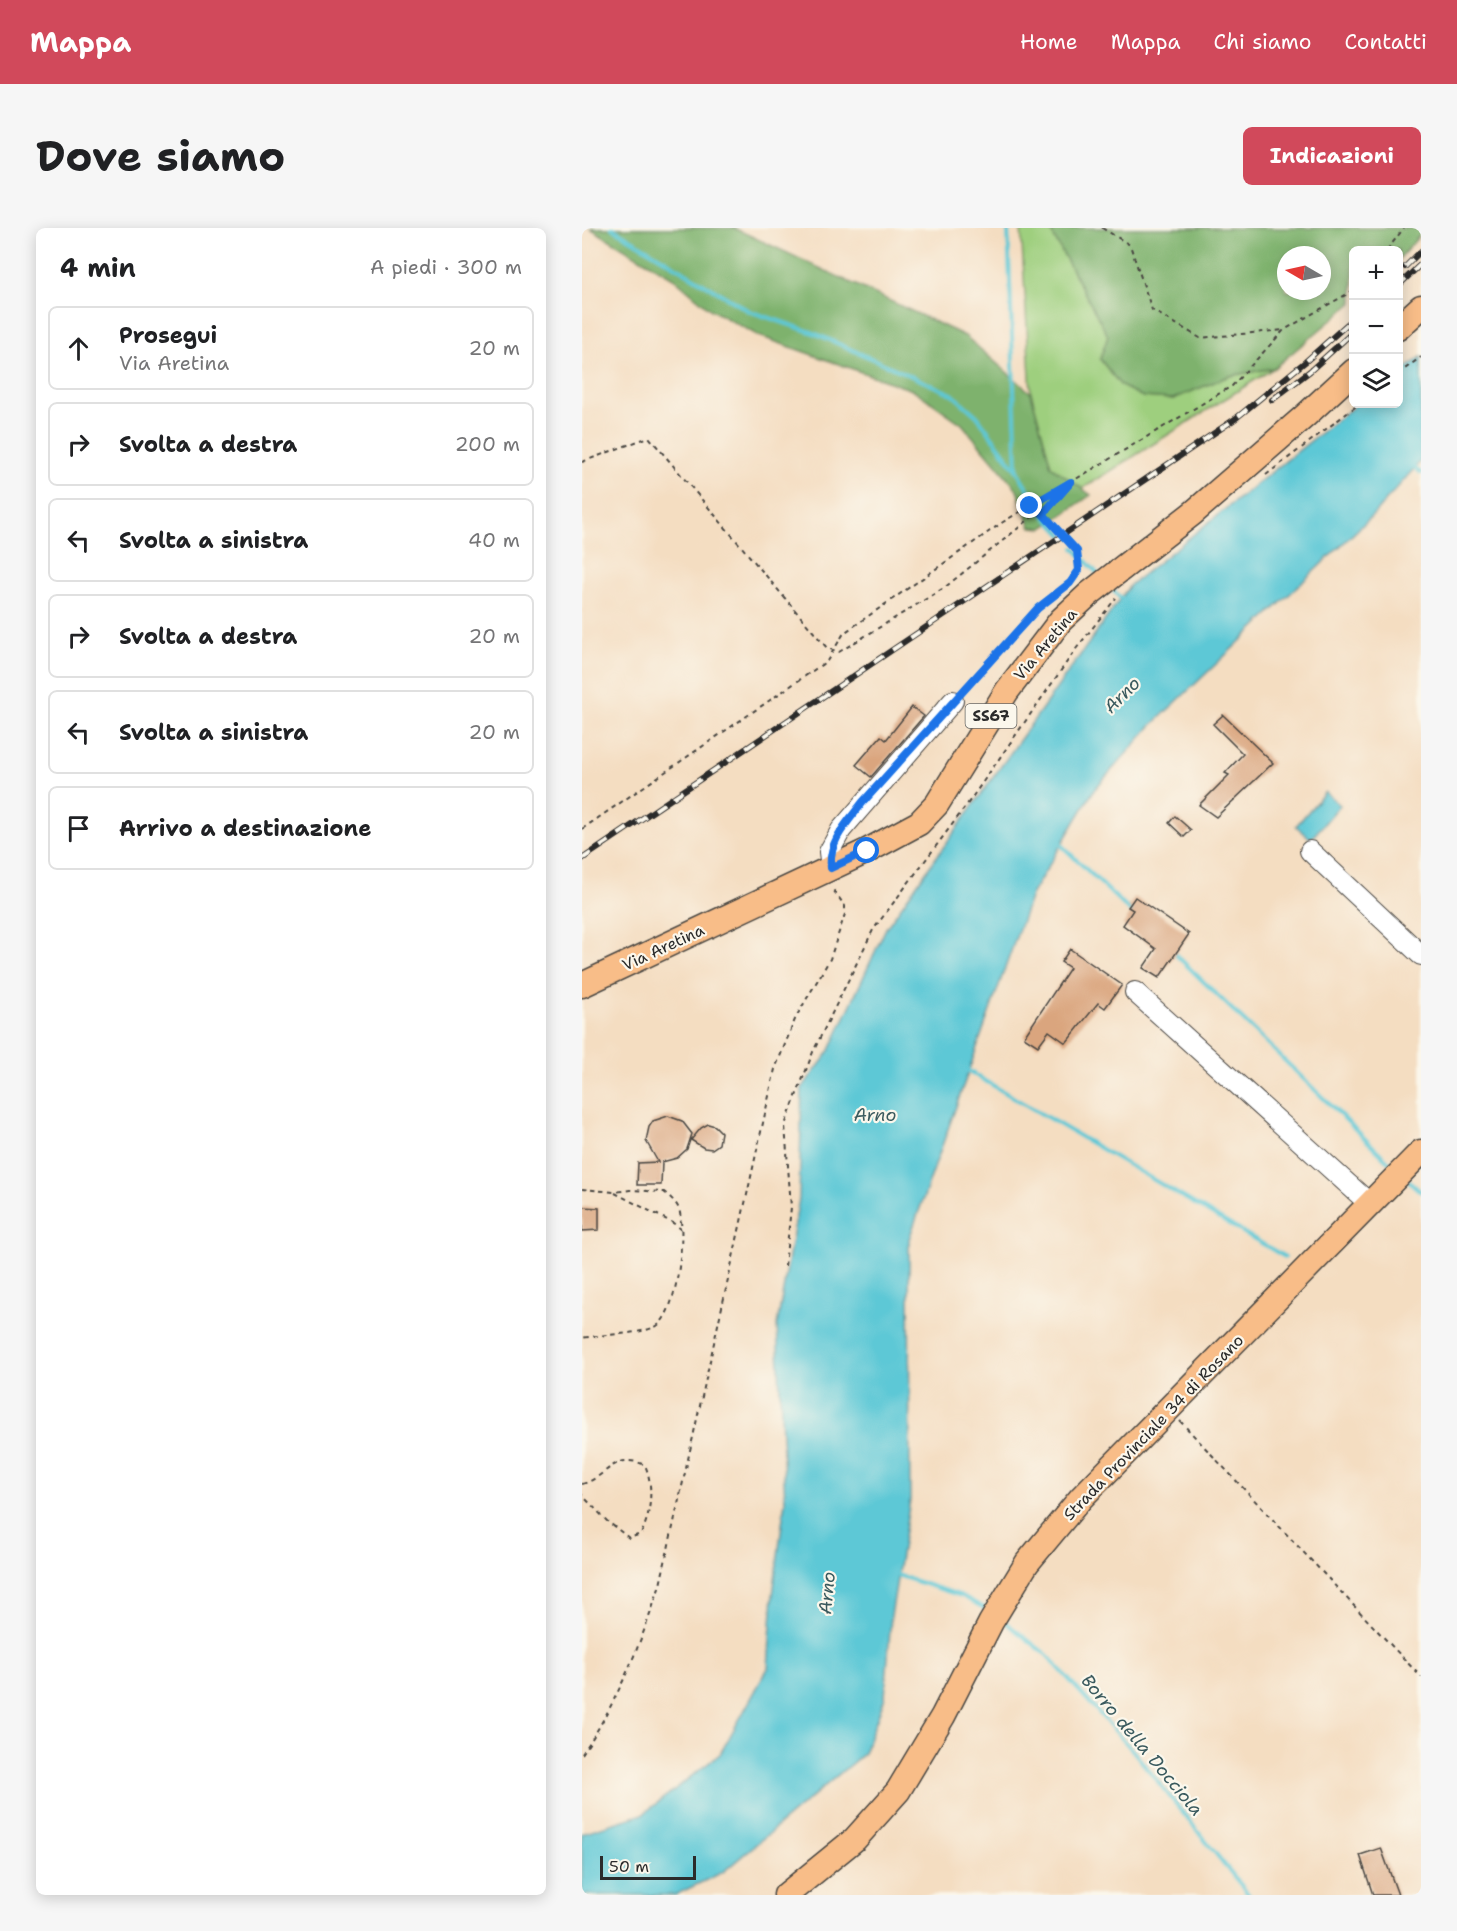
<!DOCTYPE html>
<html lang="it">
<meta charset="utf-8">
<style>
:root{--surface:#fff;--page:#f6f6f6;--text:#202124;--muted:#757577;--line:#e0e0e0;--accent:#d1495b}
body{margin:0;font-family:"Shantell Sans",sans-serif;background:var(--page);color:var(--text)}
.controls{position:absolute;right:18px;top:18px;display:grid;overflow:hidden;border-radius:9px;box-shadow:0 3px 15px #0003}
.controls button{width:54px;height:54px;display:grid;place-items:center;padding:0;border:0;border-bottom:2px solid var(--line);background:var(--surface);color:var(--text);font:30px sans-serif}
.compass{position:absolute;left:695px;top:18px;width:54px;height:54px;border-radius:50%;background:var(--surface);box-shadow:0 3px 15px #0003;rotate:279deg}
.scale{position:absolute;left:18px;bottom:15px;width:96px;box-sizing:border-box;padding-left:6px;border:3px solid #2b2b2b;border-top:0;font-size:16px;line-height:21px;white-space:nowrap;color:#2b2b2b;-webkit-text-stroke:4px #fbf7ec;paint-order:stroke}
.stop{position:absolute;width:18px;height:18px;margin:-14px;border:4px solid #1a73e8;border-radius:50%;background:#fff}
.stop.end{background:#1a73e8;border-color:#fff;box-shadow:0 2px 6px #0008}
.list{margin:0;padding:0;list-style:none}
h2{display:flex;justify-content:space-between;align-items:center;height:78px;margin:0;padding:0 24px;font-size:26px}
h2 small{font-size:20px;font-weight:400;color:var(--muted)}
.list li{display:grid;grid-template-columns:39px 1fr auto;gap:18px;align-items:center;box-sizing:border-box;height:84px;margin:0 12px 12px;padding:0 12px;border:2px solid var(--line);border-radius:9px}
.list b{display:block;font-size:22px;white-space:nowrap}
.list p{margin:0;font-size:20px;white-space:nowrap;color:var(--muted)}
.list em{font-size:20px;font-style:normal;color:var(--muted)}
.icon{flex:none;width:33px;height:33px;fill:none;stroke:currentColor;stroke-width:2;stroke-linecap:round;stroke-linejoin:round}
.map{position:relative;flex:none;width:839px;height:1667px;overflow:hidden;border-radius:9px}
header{display:flex;align-items:center;gap:36px;box-sizing:border-box;height:84px;padding:0 30px;background:var(--accent);color:#fff}
header strong{font-size:28px}
nav{display:flex;gap:33px;margin-inline-start:auto;font-size:21px}
.intro{display:flex;align-items:center;justify-content:space-between;box-sizing:border-box;height:144px;padding:0 36px}
h1{margin:0;font-size:42px}
.button{padding:15px 27px;border-radius:9px;background:var(--accent);color:#fff;font-size:21px;font-weight:700}
main{display:flex;gap:36px;padding:0 36px}
aside{flex:1;background:var(--surface);border-radius:9px;box-shadow:0 3px 15px #0003}
.map>svg:first-child{display:block}
</style>
<header>
<strong>Mappa</strong>
<nav><a>Home</a><a>Mappa</a><a>Chi siamo</a><a>Contatti</a></nav>
</header>
<div class="intro"><h1>Dove siamo</h1><a class="button">Indicazioni</a></div>
<main>
<aside>
<h2>4 min<small>A piedi · 300 m</small></h2>
<ul class="list">
<li><svg class="icon" aria-label="ahead" viewBox="0 0 24 24"><path d="M12 20V5M6 11l6-6 6 6"/></svg><div><b>Prosegui</b><p>Via Aretina</p></div><em>20 m</em></li>
<li><svg class="icon" aria-label="right" viewBox="0 0 24 24"><path d="M7 20v-9h11M14 6l5 5-5 5"/></svg><div><b>Svolta a destra</b></div><em>200 m</em></li>
<li><svg class="icon" aria-label="left" viewBox="0 0 24 24"><path d="M17 20v-9H6M10 6l-5 5 5 5"/></svg><div><b>Svolta a sinistra</b></div><em>40 m</em></li>
<li><svg class="icon" aria-label="right" viewBox="0 0 24 24"><path d="M7 20v-9h11M14 6l5 5-5 5"/></svg><div><b>Svolta a destra</b></div><em>20 m</em></li>
<li><svg class="icon" aria-label="left" viewBox="0 0 24 24"><path d="M17 20v-9H6M10 6l-5 5 5 5"/></svg><div><b>Svolta a sinistra</b></div><em>20 m</em></li>
<li><svg class="icon" aria-label="arrive" viewBox="0 0 24 24"><path d="M6 21V4h12l-3 4 3 4H6"/></svg><div><b>Arrivo a destinazione</b></div></li>
</ul>
</aside>
<div class="map">
<svg width="839" height="1667" viewBox="0 0 839 1667">
<rect width="100%" height="100%" fill="#fbf7ec"/>
<filter id="ink" filterUnits="userSpaceOnUse"><feTurbulence type="fractalNoise" baseFrequency=".0167" numOctaves="2"/><feDisplacementMap in="SourceGraphic" scale="12" xChannelSelector="R" yChannelSelector="G"/><feConvolveMatrix kernelMatrix="1 2 1 2 8 2 1 2 1" color-interpolation-filters="sRGB"/></filter>
<filter id="wash" filterUnits="userSpaceOnUse"><feTurbulence type="fractalNoise" baseFrequency=".008" numOctaves="4" result="noise"/><feDisplacementMap in="SourceGraphic" scale="24" xChannelSelector="R" yChannelSelector="G"/><feGaussianBlur stdDeviation="1.35" result="paint"/><feColorMatrix in="noise" values="0 0 0 0 0 0 0 0 0 0 0 0 0 0 0 0 0 1.4 0 .05"/><feComposite in="paint" operator="in"/></filter>
<g filter="url(#wash)">
<rect width="100%" height="100%" fill="#f4ddc1"/>
<!-- green -->
<path fill="#9ecf7e" stroke="#647d54" stroke-width="1.5" d="M439,0H467L527,108L518,131L539,158L561,169L591,171L647,148L692,140L500,261L469,239L449,165Z"/>
<!-- forest -->
<path fill="#7eb26d" stroke="#546e4c" stroke-width="1.5" fill-rule="evenodd" d="M8,0H152L383,108L449,165L469,238L509,267L461,300L449,299L434,260L380,196L333,163L177,108L129,82L93,51Z
M467,0H839V6L817,31L816,22H772L771,74L692,140L647,148L591,171L561,169L539,158L518,131L526,108ZM704,27H740V63H704Z"/>
<!-- water -->
<path fill="#5dc8d6" stroke="#447a80" stroke-width="1.5" d="M839,129V233L791,287L569,498L512,562L449,667L327,1011L328,1272L309,1388L303,1469L282,1525L141,1644L93,1667H0V1605L61,1586L138,1526L186,1440L191,1367L203,1273L195,1097L217,971L220,860L247,824L304,700L548,357L775,176H816L817,146Z
M743,564L758,577L729,611L714,598Z"/>
<g fill="none" stroke-linecap="round" stroke-linejoin="round">
<!-- stream -->
<path stroke="#5dc8d6" stroke-width="4" d="M30,0L167,83L232,105L370,166L395,188L435,243L461,286L481,307
M426,0L435,242
M828,236L839,245
M492,320L515,345
M531,362L541,373
M476,614L553,688
M591,724L810,937
M383,841L703,1029
M827,953L839,964
M312,1346L380,1368L404,1381
M423,1394L465,1427L552,1524L667,1667"/>
</g>
<g id="blocks">
<!-- building -->
<path fill="#daa57e" d="M330,479L342,488L289,549L274,537L299,508L304,512Z
M641,487L691,535L634,589L617,577L647,547L643,545L661,526L631,496Z
M593,588L609,602L602,609L587,595Z
M553,669L607,706L577,750L561,740L574,721L541,697L551,682L546,679Z
M488,721L540,757L523,780L516,775L484,815L467,803L456,818L442,809L488,740L479,734Z
M86,888L100,893L110,906L105,921L95,930L80,934L79,957H55L56,935L76,934L64,913L67,899L71,893Z
M126,896L133,898L139,904L137,916L130,921L122,920L109,912L119,900Z
M0,979L17,980V1002L0,1003Z
M799,1620L816,1667H791L778,1627Z"/>
</g>
</g>
<g filter="url(#ink)">
<use href="#blocks" fill-opacity="0" stroke="#494642" stroke-width="1.5"/>
<g fill="none" stroke-linecap="round" stroke-linejoin="round">
<!-- minor casing -->
<g stroke="#494642" stroke-width="22">
<path id="minor" d="M728,623L839,727
M249,640L247,624L259,602L371,473
M553,764L788,976"/>
</g>
<!-- major casing -->
<g stroke="#494642" stroke-width="27">
<path id="major" d="M816,100L839,79
M0,757L285,623L337,595L355,576L425,463L479,392L507,366L611,285L723,188L772,143
M204,1667L273,1611L316,1563L361,1488L409,1394L445,1335L499,1270L839,924"/>
</g>
<!-- path -->
<path stroke="#494642" stroke-width="2" stroke-dasharray="4.5 4.5" stroke-linecap="butt" d="M520,0L548,17L570,82L618,110L702,102
M805,22L822,0
M816,146L839,129
M0,234L67,209L245,420L257,424L362,360L450,289L461,286L489,254L650,158L702,102L772,62
M684,247L777,176
M382,460L456,380L488,355L497,342L495,323L461,286
M0,601L245,433L262,405L421,294L486,255
M0,961L32,964L48,962L82,964C88,969 94,974 97,981C104,1003 96,1088 73,1099C54,1107 21,1106 0,1110
M33,965L91,995L99,1001
M203,1038L209,979L203,897L231,824L291,702L384,578L494,421L534,370
M598,1193L839,1449
M0,1256C26,1249 31,1223 63,1237C72,1258 69,1286 59,1306L47,1310L25,1293L0,1267
M0,1526C35,1475 59,1415 78,1357L193,841L214,789L248,731L263,686V678L249,659"/>
<!-- minor -->
<use href="#minor" stroke="#fff" stroke-width="20"/>
<!-- major -->
<use href="#major" stroke="#f8bd88" stroke-width="24"/>
<!-- rail casing -->
<g stroke="#2b2b2b" stroke-width="6">
<path id="rail" d="M823,39L839,23
M816,58L839,36
M690,172L728,143L772,103
M0,631L653,191L723,134L772,90"/>
</g>
<!-- rail -->
<use href="#rail" stroke="#fbf7ec" stroke-width="4" stroke-dasharray="11" stroke-linecap="butt"/>
</g>
</g>
<g fill="none" stroke-linecap="round" stroke-linejoin="round" filter="url(#ink)">
<!-- route -->
<path stroke="#1a73e8" stroke-width="8" d="M285,623L249,640C246,613 265,595 281,574L456,380L488,355L497,342L495,323L461,286L489,254L448,278"/>
</g>
<g text-anchor="middle" stroke-width="4.5" stroke-linejoin="round" paint-order="stroke">
<!-- shield labels -->
<rect fill="#fbf7ec" stroke="#696865" stroke-width="1.5" x="383.5" y="476" width="51" height="24" rx="4.5"/>
<g font-size="15" font-weight="bold" fill="#2b2b2b">
<text x="409" y="493">SS67</text>
</g>
<!-- street labels -->
<g font-size="16" fill="#2b2b2b" stroke="#fbf7ec">
<text transform="translate(463 416) rotate(-50)" y="6">Via Aretina</text>
<text transform="translate(81 719) rotate(-25)" y="6">Via Aretina</text>
<text transform="translate(571 1199) rotate(-46)" y="6">Strada Provinciale 34 di Rosano</text>
</g>
<!-- water labels -->
<g font-size="18" font-style="italic" fill="#3a5a5e" stroke="#fbf7ec">
<text transform="translate(540 467) rotate(-45)" y="6">Arno</text>
<text x="293" y="893">Arno</text>
<text transform="translate(245 1365) rotate(-85)" y="6">Arno</text>
<text transform="translate(560 1517) rotate(50)" y="6">Borro della Docciola</text>
</g>
</g>
</svg>
<div class="controls">
<button>+</button>
<button>−</button>
<button><svg class="icon" aria-label="layers" viewBox="0 0 24 24"><path d="M12 4l9 5-9 5-9-5zM3 14l9 5 9-5"/></svg></button>
</div>
<svg class="compass" viewBox="-18 -18 36 36"><path d="M0-13l5 13h-10z" fill="#e53935"/><path d="M0 13l5-13h-10z" fill="#757577"/></svg>
<div class="scale">50 m</div>
<div class="stop" style="left:285px;top:623px"></div>
<div class="stop end" style="left:448px;top:278px"></div>
</div>
</main>
